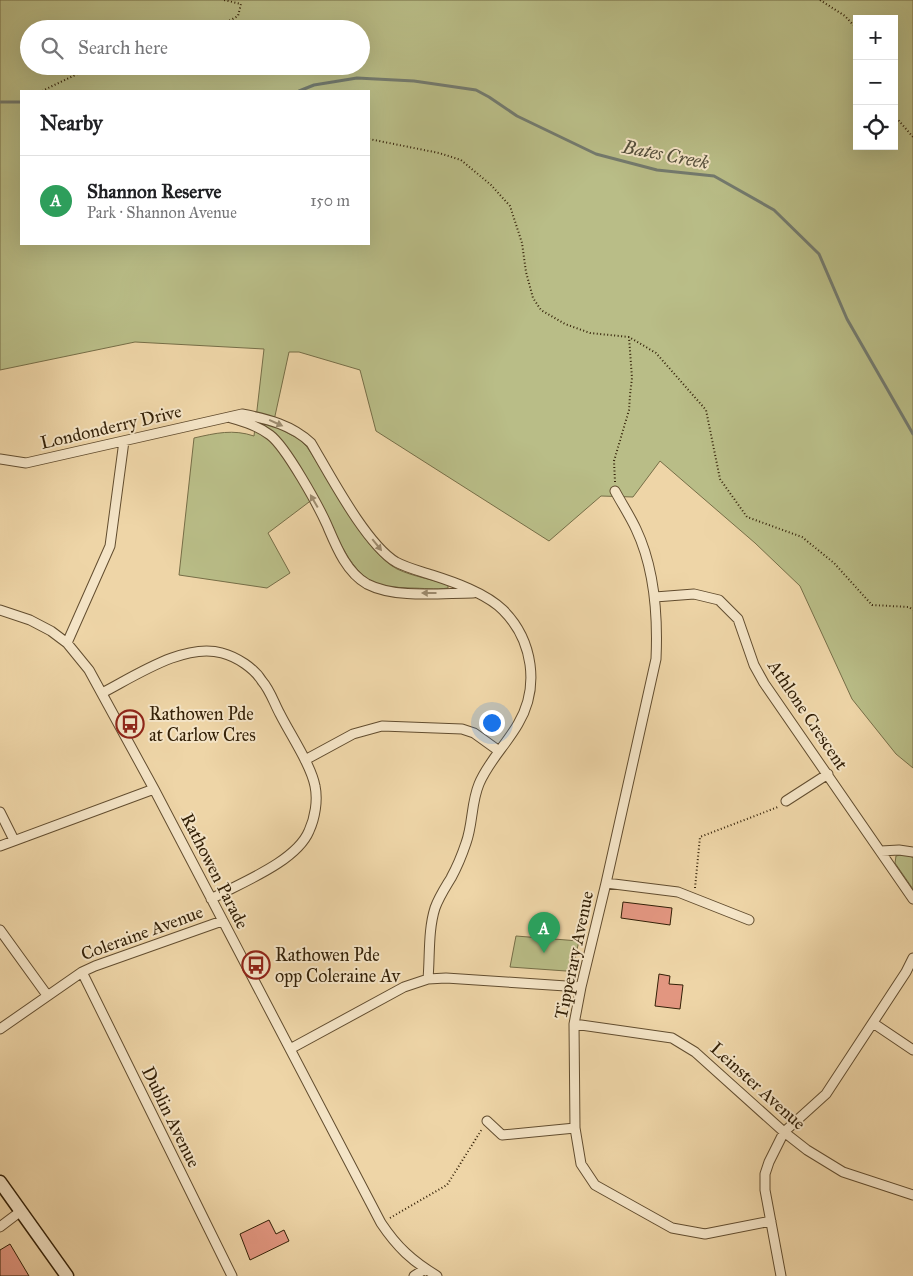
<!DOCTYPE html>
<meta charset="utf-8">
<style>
:root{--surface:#fff;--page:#f2f2f2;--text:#202124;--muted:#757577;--line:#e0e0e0;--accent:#111827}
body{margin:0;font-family:"IM FELL Great Primer",serif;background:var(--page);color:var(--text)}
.controls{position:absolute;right:15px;top:15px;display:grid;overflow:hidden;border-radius:0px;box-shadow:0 5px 20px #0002}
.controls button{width:45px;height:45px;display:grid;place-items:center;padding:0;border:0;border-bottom:1px solid var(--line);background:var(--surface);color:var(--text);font:25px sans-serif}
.you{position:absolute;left:491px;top:722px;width:18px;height:18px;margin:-12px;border:4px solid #fff;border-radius:50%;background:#1a73e8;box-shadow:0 0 0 8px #1a73e833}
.badge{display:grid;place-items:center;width:32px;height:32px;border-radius:50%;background:var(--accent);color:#fff;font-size:16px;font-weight:700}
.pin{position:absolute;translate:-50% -41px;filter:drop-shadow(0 1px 2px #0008)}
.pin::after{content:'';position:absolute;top:26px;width:18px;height:15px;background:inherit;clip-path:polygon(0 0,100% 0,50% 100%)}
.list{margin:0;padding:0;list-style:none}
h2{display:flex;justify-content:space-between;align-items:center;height:65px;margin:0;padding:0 20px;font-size:21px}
h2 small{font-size:16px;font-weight:400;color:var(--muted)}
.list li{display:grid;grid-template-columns:32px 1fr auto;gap:15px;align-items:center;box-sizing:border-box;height:90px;padding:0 20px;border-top:1px solid var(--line)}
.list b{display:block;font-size:19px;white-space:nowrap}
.list p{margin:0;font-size:16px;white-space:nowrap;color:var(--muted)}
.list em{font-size:16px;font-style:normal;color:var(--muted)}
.icon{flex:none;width:28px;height:28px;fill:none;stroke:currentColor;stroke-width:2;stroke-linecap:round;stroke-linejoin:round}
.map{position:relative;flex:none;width:913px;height:1276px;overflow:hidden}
.search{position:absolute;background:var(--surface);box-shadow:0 5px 20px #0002;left:20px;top:20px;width:350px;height:55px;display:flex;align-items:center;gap:12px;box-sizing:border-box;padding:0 18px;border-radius:28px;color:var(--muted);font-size:19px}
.panel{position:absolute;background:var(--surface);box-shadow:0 5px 20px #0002;left:20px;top:90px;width:350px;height:155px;border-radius:0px}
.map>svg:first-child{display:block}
</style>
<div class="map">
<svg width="913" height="1276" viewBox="0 0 913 1276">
<rect width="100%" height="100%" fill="#eed5a7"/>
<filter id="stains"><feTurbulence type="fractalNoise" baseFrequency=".004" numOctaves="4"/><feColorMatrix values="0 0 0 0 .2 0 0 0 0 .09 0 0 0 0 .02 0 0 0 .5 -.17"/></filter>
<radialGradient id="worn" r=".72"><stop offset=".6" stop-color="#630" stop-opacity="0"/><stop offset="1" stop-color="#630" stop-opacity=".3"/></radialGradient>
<!-- green -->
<path fill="#b9bd87" stroke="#766e47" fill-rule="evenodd" d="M0,0H913V768L896,754L852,699L800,586L755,543L660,461L633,497L601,496L549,541L376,431L360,370L299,352H289L273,425L299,439L307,447C329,479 364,552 397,569C414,577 432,579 448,585V588C435,590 423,588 410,588C397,587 381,588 369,580C345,564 331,521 317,496L268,533L290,573L267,588L179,575L194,438C216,433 233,429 254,436L264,349L135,342L0,370ZM857,19H894V146H857ZM29,29H361V66H29ZM21,91H369V244H21Z
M900,855H909L913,858V889L895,863L896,856Z
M516,936L579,941L573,966L566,971L510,967Z"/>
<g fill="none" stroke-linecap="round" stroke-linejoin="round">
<!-- stream -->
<path stroke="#737a6e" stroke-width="3" d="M299,91L314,85L357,78L414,81L476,90L489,97L517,116L596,154L657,170L714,176L774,210L819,254L847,319L913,434
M0,102H21"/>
</g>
<!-- building -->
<path fill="#e29680" stroke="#332007" d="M623,902L672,908L670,925L621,918Z
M659,974L670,976L669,984L683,985L680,1009L655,1006Z
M269,1220L276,1234L284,1230L289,1241L250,1260L240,1234Z
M10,1244L29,1276H0V1250Z"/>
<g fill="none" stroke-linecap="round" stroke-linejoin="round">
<!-- street casing -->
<g stroke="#624d2f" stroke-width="11">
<path id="street" d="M231,418C245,422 258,426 270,435C286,447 318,505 327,525C336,546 346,572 367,584C396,599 442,593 473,593
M0,459L26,463L242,414C268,419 292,425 311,443C330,475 366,544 396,562C407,568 420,571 432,575C454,582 486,593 503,610C533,640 540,687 518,724C506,745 488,762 479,784C471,803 473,824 466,843C462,855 457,867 451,878C445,888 439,897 435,908C428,930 430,956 428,979
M615,491C622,504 630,516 636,529C655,569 658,615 656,659L606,883L581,987L574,1024L575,1128L581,1164L595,1185L672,1228L705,1234L771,1221
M655,597L694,594L719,600L738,619L754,665L764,683L913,899
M0,610L30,620L51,631L67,643L89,670L154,789L381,1223C397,1247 412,1261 437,1276
M67,643L110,546L124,441
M102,693C135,676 185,642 222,653C237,657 254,668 262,681C270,690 274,703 280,714C290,734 311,765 315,786C318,800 315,818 309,831C296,862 240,883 211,899
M305,760L353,734L382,726L462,729L474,733L499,751
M786,801L828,774
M0,812L14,840
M0,846L154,789
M881,851L899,850L913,852
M606,883L678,892L749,920
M0,930L47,995
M82,972L232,1276
M873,1023L913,1050
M574,1024L672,1038L695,1052L784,1132L807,1150L843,1172L913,1195
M0,1029L82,972L95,966L222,921
M290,1049L404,987L428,979L446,978L581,987
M487,1121L502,1135L575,1128
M0,1227L21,1211
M414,1276L425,1269
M781,1276L765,1190V1174L769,1162L784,1132L826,1094L906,972L913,958"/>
</g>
<!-- secondary casing -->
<g stroke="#332007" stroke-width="15">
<path id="secondary" d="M0,1182L67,1276"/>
</g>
<!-- path -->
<path stroke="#332007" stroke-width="2" stroke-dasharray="1 2.5" stroke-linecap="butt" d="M820,0L845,16L857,29
M214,29L238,16L241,4L224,0
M42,91L94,66
M894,115L913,137
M369,139L439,153L461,160L491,185L510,206L522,243L526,272L533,298L541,310L565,324L590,333L629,337L656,353L706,410L720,479L747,517L802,537L834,563L872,605L909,607L913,610
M615,482L614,461L629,410L630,395L632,378L629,337
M695,888L700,837L778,807
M390,1218L447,1185L482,1129"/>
<!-- street -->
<use href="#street" stroke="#f4e4c6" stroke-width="9"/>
<!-- secondary -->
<use href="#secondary" stroke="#f4e4c6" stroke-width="12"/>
</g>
<!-- one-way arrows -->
<defs><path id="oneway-solid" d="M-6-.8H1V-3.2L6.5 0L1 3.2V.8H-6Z" transform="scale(1.25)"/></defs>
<g fill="#9d8c70">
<use href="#oneway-solid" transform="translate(276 423) rotate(24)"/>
<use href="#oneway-solid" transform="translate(314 501) rotate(-120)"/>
<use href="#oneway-solid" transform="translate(377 545) rotate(51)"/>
<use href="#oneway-solid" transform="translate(429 593) rotate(-180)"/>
</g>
<!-- icons -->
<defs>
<g id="bus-ring" transform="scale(1.4375)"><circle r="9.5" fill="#f4e4c6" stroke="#8f2418" stroke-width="1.5"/><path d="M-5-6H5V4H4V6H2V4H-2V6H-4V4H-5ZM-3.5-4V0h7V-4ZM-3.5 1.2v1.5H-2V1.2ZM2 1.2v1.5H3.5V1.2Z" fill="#8f2418"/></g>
</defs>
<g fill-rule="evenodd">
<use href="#bus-ring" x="130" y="724"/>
<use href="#bus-ring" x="256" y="965"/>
</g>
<g text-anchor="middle" stroke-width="4" stroke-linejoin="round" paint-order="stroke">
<!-- street labels -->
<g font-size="18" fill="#332007" stroke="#f4e4c6">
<text transform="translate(111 427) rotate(-13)" y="6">Londonderry Drive</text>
<text transform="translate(808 715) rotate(56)" y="6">Athlone Crescent</text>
<text transform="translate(215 871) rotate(63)" y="6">Rathowen Parade</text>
<text transform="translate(142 933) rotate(-20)" y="6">Coleraine Avenue</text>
<text transform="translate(574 955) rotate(-78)" y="6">Tipperary Avenue</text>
<text transform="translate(758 1086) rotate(42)" y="6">Leinster Avenue</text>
<text transform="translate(171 1117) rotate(64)" y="6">Dublin Avenue</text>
</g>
<!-- poi labels -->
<g font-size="18" fill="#332007" stroke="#f4e4c6" text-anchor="start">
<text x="149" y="720">Rathowen Pde<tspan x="149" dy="21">at Carlow Cres</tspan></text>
<text x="275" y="961">Rathowen Pde<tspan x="275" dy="21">opp Coleraine Av</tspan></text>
</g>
<!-- water labels -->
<g font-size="19" font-style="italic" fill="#534d3a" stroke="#f4e4c6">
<text transform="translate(666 154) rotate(11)" y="7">Bates Creek</text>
</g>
</g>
<rect width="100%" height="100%" filter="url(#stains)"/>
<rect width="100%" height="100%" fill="url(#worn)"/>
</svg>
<div class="controls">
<button>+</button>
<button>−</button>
<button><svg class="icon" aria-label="locate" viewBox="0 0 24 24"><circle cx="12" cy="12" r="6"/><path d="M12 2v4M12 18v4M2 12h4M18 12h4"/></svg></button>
</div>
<div class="you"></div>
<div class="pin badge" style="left:544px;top:953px;background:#2e9e5b">A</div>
<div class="search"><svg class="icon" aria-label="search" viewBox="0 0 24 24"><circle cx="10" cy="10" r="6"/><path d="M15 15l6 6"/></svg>Search here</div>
<section class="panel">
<h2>Nearby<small></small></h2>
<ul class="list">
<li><span class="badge" style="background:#2e9e5b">A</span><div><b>Shannon Reserve</b><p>Park · Shannon Avenue</p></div><em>150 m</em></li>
</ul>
</section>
</div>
